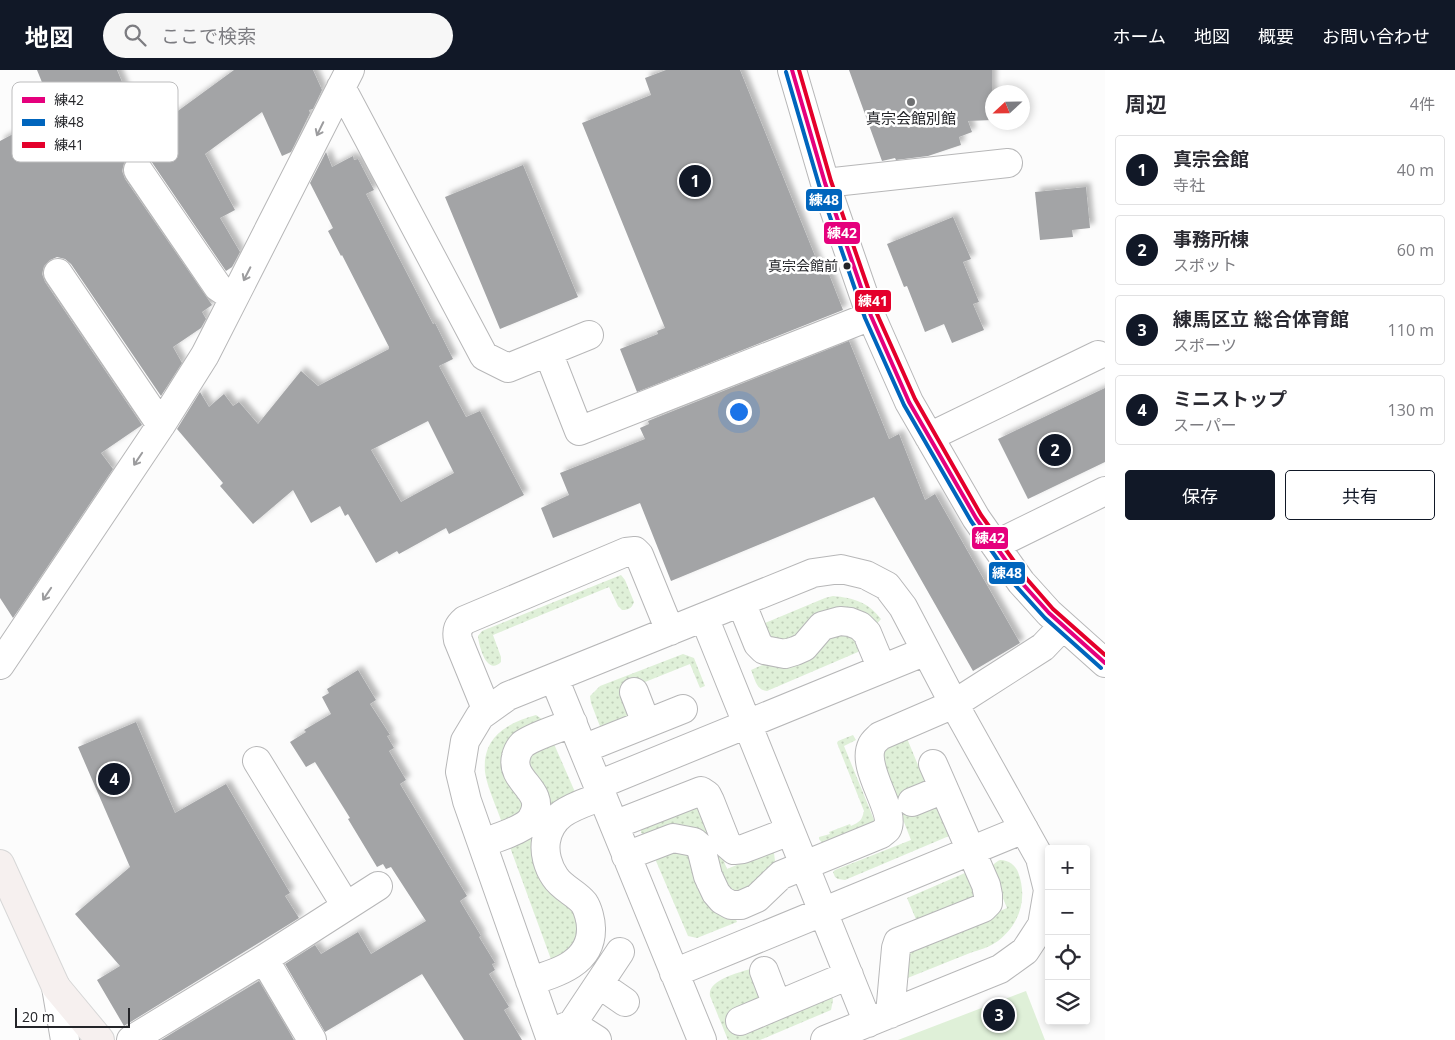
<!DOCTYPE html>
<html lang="ja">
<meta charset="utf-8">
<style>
:root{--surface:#fff;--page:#f7f7f7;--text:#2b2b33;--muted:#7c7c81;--line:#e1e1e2;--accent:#111827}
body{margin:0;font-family:"Open Sans","Noto Sans JP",sans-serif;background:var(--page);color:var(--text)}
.controls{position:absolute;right:15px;bottom:15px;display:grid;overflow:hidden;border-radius:5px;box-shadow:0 2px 8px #0003}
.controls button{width:45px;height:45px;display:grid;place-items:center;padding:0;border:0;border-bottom:1px solid var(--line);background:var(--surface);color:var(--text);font:25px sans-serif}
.compass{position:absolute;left:985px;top:15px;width:45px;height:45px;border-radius:50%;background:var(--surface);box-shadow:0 2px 8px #0003;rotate:248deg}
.scale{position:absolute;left:15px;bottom:12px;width:115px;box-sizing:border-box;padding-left:5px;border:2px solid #232428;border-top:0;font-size:14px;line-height:18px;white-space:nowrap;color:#232428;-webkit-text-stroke:4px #fff;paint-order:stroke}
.you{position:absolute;left:738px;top:341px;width:18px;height:18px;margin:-12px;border:4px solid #fff;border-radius:50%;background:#1a73e8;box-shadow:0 0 0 8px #1a73e833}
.badge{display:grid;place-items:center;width:32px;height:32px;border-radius:50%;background:var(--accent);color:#fff;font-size:16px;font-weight:700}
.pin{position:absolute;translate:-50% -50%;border:2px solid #fff;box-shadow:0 1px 5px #0006}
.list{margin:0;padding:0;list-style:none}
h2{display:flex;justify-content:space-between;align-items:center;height:65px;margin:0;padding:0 20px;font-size:21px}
h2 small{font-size:16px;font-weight:400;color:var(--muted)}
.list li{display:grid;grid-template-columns:32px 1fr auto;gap:15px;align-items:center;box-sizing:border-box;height:70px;margin:0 10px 10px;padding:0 10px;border:1px solid var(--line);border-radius:5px}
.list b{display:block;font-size:19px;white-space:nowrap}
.list p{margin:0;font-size:16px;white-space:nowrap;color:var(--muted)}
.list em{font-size:16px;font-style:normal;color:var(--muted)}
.actions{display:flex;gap:10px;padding:15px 20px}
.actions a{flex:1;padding:11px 0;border:1px solid var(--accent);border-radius:5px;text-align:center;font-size:18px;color:var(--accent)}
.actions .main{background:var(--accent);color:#fff}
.icon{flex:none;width:28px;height:28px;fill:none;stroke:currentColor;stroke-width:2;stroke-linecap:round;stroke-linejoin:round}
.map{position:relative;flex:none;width:1105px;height:970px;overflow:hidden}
header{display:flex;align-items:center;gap:30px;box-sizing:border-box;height:70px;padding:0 25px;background:var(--accent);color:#fff}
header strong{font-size:24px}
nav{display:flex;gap:28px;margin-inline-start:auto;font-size:18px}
.search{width:350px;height:45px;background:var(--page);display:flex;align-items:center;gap:12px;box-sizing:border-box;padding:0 18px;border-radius:28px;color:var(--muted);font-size:19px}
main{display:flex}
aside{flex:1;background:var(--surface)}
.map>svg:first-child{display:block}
</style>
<header>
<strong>地図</strong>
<div class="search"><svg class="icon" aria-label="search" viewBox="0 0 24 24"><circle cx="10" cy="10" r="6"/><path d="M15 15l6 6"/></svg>ここで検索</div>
<nav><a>ホーム</a><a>地図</a><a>概要</a><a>お問い合わせ</a></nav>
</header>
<main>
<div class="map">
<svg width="1105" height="970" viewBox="0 0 1105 970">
<defs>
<pattern id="grass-dots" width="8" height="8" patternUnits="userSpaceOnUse" patternTransform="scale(1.25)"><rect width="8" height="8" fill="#dff0d8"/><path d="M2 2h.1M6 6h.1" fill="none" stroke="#bfceb9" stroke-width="1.8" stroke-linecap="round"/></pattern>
<filter id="shadow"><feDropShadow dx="4.5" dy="-4.5" stdDeviation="2.5" flood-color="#0004"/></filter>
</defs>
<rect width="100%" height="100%" fill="#fcfcfc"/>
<!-- grass -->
<path fill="url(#grass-dots)" d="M621,505L625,510L634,532C632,538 629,540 622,540L618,536L609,517L493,565L501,587V592C487,606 479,577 478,566L482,561Z
M833,526C854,528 868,532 881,549L875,556L796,571H770L760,555L825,528Z
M852,563L861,579L858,582L767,621C756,620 755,609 751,600L827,566Z
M683,584L694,588L705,616L700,618L690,594L620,622L631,647L601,659L591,633L590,626L600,616Z
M536,645L546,652L528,663L526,723V747L502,753C497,738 487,717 485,702C482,666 508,653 536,645Z
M853,665L856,670L844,676L875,752L874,755L823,774L819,769V767L830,764L829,762L850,754L851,756C860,752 862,750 864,741L837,673L838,671Z
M906,666L925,712L924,714L900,727L907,745L936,735L949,764V766L845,810L838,809L835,807L833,802L835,800L911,770L880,691V679Z
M554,674L575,722L533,778L532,789L536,800L574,838L579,857L576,876L552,892L507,769L525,762L522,687Z
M697,735L702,737L727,799L771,781L774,783L775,791L756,818L745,824L729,822L717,796L641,763V758Z
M680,780L690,786L700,822L706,830L734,845L737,852L697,868L688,866L653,784Z
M1000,790C1009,790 1015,795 1018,802C1028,828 1020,854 998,871C990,877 979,880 970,883C948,892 927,900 905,909L908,879L1007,838L992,802C992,795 994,793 1000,790Z
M965,803L971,804L977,829L918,854L907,828Z
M750,899L761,928L832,926L833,930L831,940L760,970H728L710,926C707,910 738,903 750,899Z"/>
<!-- garden -->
<path fill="#dff0d8" d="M1026,921L1045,970H898Z"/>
<!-- building -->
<path fill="#a3a4a6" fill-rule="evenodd" filter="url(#shadow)" d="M37,0H117L137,48L163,32L171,46L234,0H313L322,20L313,39L309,40L310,43L291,82L282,86L262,42L205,84L235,140L220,148L240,182L232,197L226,201L151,91L145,86L137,84L130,87L124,93L122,101L125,109L212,235L202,242L206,249L201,258L173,277L182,293L161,326L71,194L65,189L57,187L50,190L44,196L42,204L45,212L142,355L101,383L113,399L13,548L0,528V71L54,42Z
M666,0H740L821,201L827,199L843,240L637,322L620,279L658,264L657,261L665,258L582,53L651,25L645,8Z
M849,0H992V50L968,51L972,62L959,67L961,75L928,86L896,90L895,88L882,91Z
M326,82L332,97L353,86L354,90L358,89L374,120L366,124L433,254L435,253L453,289L439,296L466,347L480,341L524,425L449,464L446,458L399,484L397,481L376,493L348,444L345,446L340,436L311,453L293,420L253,454L220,416L223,413L177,359L200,322L209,337L224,324L233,336L239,332L258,354L301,301L318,316L389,279V277L342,185L341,186L328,161L333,158L310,113ZM428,351L454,403L401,432L371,380Z
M523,95L578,227L500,259L445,127Z
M1086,117L1090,158L1072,160L1073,167L1040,170L1035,122Z
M953,147L971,189L963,192L979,232L973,234L984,260L952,273L944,254L925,262L907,216L904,217L887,174Z
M849,271L889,369L899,364L925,430L935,424L1020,573L973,601L874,427L671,511L640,433L553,468L541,438L569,425L560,403L645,369L640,358L649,354L648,351Z
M1105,318V392L1028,429L998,369Z
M358,600L376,630L370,634L390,665L387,666L394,678L389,681L406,710L400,714L467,826L460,831L481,866L479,867L495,893L492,894L495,900L489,904L509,937L504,940L522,970H464L422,904L325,962L285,894L315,875L321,884L358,862L371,884L426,851L391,797L386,799L383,794L377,797L348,749L350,748L315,692L306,697L290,672L306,662L304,660L331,644L322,627L329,623L327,619Z
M136,652L175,743L226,714L290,823L285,826L299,848L124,956L97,910L120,896L75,844L130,797L78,677Z
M259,911L294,970H161Z"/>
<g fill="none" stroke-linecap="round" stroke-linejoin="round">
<!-- minor casing -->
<g stroke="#b7b7b8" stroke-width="30">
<path id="minor" d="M792,0L825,113L871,246L909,332L976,448L1021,512L1049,543L1105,593
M341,17L484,286L508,298L589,265
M138,100L218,217L234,228
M825,113L1008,93
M58,203L161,355
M548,282L579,361L871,246
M929,367L1098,285
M995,475L1105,421
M741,532L758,574L764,580L785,584L795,581L804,577L822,556L840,551L850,552L860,556L867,563L882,599
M704,547L868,953
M0,595L161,355L205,285L350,0
M554,608L702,970
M634,622L646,653
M487,641L458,570C456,560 458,556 465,550L626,482L635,481L639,485L670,561
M583,679L683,639
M257,691L346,836
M598,715L926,581
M912,732L944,719
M614,755L701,721L707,725L710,731L727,774L734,780L743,779L790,761
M482,773C494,769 522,760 530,751C532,749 533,746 534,744C545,720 510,711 516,687C517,682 520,677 523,674C534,666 559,658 573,653
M626,786L673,768L694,772L701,778L708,806L716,823L722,830L731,835H741L757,828L781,805L881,764C882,763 886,760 887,759C897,741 860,698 872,675C873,672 877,669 880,666L954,634L1043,577L1063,556
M264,889L378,816
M764,901L777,935
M674,903L1024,759
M530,911C557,903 592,893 591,858C591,851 588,839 584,833C576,823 562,818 555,807C548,797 544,783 546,771C551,741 577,736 602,726
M599,914L625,932
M56,917L65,970
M890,944L896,878L898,872L983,838L988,833V825L986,815L933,694
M740,951L849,905
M572,954L620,882
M555,961L572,954L597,970
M131,970L264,889L312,970
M551,970L467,731L460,702L465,671L480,646L508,626L813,503L841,499L866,505L887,516L903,537L954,634L1040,788L1048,820L1042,855L1025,881L1000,899L825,970"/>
</g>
<!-- major casing -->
<g stroke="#d7d7d7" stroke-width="30">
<path id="major" d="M0,794L56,917L100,970"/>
</g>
<!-- minor -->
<use href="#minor" stroke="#fff" stroke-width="28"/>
<!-- major -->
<use href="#major" stroke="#f6f0ef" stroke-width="28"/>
<!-- bus-1 casing -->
<g stroke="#fff" stroke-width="8">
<path id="bus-1" d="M792,0L825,113L871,246L909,332L976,448L1021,512L1049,543L1105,593"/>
</g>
<!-- bus-2 casing -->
<g stroke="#fff" stroke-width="8">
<path id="bus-2" d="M786,2L819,115L865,248L904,335L971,451L1016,516L1045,548L1101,598"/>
</g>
<!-- bus-3 casing -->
<g stroke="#fff" stroke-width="8">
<path id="bus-3" d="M799,0L831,111L877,244L915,329L981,445L1026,508L1053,539L1105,585"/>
</g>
<!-- bus-1 -->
<use href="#bus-1" stroke="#e5007d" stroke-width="4"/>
<!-- bus-2 -->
<use href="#bus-2" stroke="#0065bd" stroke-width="4"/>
<!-- bus-3 -->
<use href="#bus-3" stroke="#e4002b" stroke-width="4"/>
</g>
<!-- one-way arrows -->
<defs><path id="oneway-shaft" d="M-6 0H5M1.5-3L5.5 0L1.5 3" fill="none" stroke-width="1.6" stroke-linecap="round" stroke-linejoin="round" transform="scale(1.25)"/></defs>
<g stroke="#9c9c9e">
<use href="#oneway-shaft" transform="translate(320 59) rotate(116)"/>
<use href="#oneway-shaft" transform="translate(247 204) rotate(117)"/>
<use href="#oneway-shaft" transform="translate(138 389) rotate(124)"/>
<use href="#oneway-shaft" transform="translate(47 524) rotate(124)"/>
</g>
<!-- markers -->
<circle fill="#6f7072" stroke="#fff" stroke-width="2" cx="911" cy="32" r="5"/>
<circle fill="#232428" stroke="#fff" stroke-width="2" cx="847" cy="196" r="4.5"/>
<g text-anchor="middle" stroke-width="5" stroke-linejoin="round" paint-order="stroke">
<!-- bus labels -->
<g font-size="14" fill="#232428" stroke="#fff" text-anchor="end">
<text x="838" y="201">真宗会館前</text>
</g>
<!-- poi labels -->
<g font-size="15" fill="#232428" stroke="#fff">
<text x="911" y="54">真宗会館別館</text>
</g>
</g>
<!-- legend -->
<rect x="12" y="12" width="166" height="80" rx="8" fill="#fff" stroke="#bdbdbe" stroke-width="1"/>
<rect x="22" y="27" width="23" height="6" fill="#e5007d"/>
<rect x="22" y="49" width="23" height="7" fill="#0065bd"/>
<rect x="22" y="72" width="23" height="6" fill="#e4002b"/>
<g font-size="14" fill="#232428">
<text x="54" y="35">練42</text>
<text x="54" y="57">練48</text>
<text x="54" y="80">練41</text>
</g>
<g stroke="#fff" stroke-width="2">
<rect x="805" y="118" width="38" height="24" rx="5" fill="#0065bd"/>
<rect x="823" y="151" width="38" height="24" rx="5" fill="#e5007d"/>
<rect x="854" y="219" width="38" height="24" rx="5" fill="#e4002b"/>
<rect x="971" y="456" width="38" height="24" rx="5" fill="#e5007d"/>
<rect x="988" y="491" width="38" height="24" rx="5" fill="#0065bd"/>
</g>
<g font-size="14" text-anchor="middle" font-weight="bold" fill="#fff">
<text x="824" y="135">練48</text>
<text x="842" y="168">練42</text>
<text x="873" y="236">練41</text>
<text x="990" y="473">練42</text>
<text x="1007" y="508">練48</text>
</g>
</svg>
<div class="controls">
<button>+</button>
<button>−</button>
<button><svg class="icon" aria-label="locate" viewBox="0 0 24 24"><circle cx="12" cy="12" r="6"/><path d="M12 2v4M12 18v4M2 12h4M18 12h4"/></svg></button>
<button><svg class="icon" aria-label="layers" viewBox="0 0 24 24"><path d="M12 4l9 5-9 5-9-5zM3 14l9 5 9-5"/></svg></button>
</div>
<svg class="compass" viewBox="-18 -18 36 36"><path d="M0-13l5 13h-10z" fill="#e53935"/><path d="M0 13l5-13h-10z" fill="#7c7c81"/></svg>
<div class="scale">20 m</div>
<div class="you"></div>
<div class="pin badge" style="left:695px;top:111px">1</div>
<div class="pin badge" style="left:1055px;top:380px">2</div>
<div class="pin badge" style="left:999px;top:945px">3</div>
<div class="pin badge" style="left:114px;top:709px">4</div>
</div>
<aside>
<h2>周辺<small>4件</small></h2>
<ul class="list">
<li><span class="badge">1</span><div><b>真宗会館</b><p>寺社</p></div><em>40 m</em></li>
<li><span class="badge">2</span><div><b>事務所棟</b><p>スポット</p></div><em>60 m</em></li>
<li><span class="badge">3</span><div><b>練馬区立 総合体育館</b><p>スポーツ</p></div><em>110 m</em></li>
<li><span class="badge">4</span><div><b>ミニストップ</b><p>スーパー</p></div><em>130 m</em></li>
</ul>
<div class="actions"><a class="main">保存</a><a>共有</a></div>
</aside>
</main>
